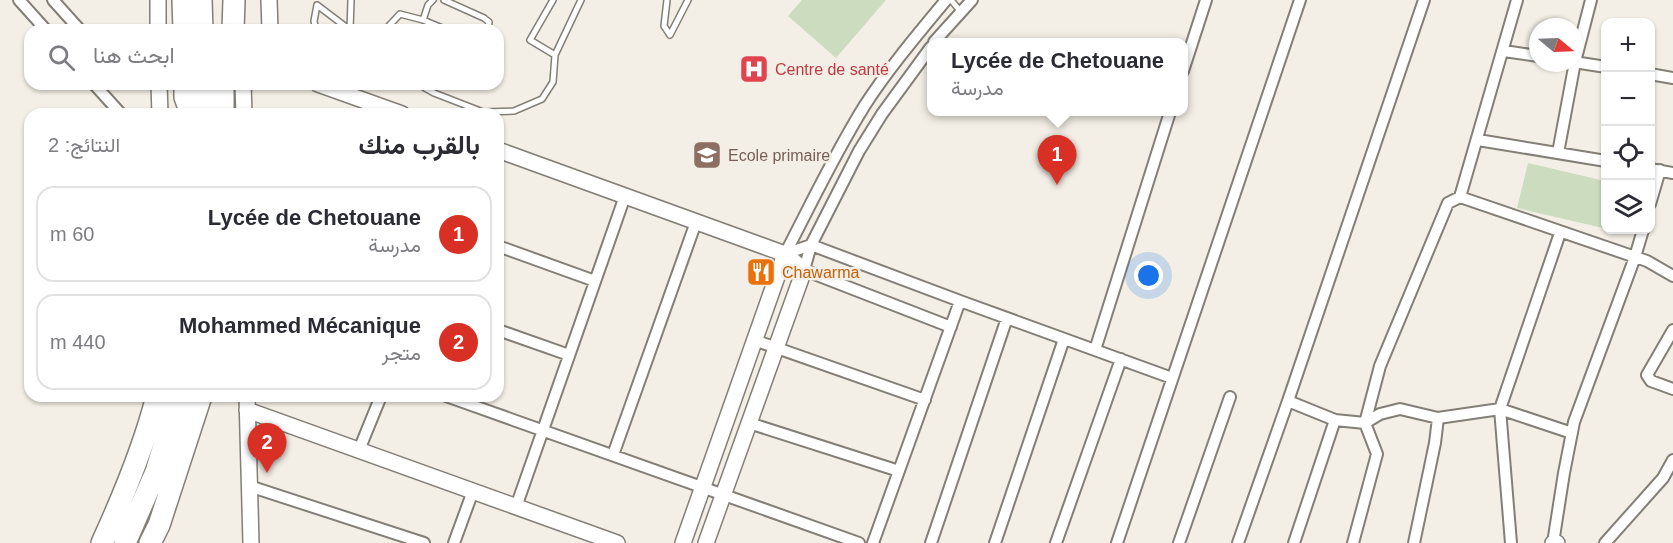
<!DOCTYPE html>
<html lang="ar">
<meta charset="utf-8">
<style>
:root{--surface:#fff;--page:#f2f2f3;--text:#2b2b33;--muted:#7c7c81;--line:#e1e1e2;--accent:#d93025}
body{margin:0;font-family:Arial,Vazirmatn,sans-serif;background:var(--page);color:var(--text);direction:rtl}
.controls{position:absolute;right:18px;top:18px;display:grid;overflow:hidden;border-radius:12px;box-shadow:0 2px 4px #0004}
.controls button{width:54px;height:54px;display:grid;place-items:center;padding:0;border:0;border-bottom:2px solid var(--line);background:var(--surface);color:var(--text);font:30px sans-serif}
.compass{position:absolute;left:1529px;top:18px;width:54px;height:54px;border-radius:50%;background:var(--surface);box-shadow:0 2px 4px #0004;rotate:109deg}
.you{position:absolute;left:1149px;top:276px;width:21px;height:21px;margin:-15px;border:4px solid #fff;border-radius:50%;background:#1a73e8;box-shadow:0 0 0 9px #1a73e833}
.badge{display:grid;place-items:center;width:39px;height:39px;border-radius:50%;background:var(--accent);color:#fff;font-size:20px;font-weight:700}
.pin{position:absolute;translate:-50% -50px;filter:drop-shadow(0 2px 3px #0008)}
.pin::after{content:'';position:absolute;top:32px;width:21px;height:18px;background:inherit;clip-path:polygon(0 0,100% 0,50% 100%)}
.popup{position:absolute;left:927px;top:38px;width:261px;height:78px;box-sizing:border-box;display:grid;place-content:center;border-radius:12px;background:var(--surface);filter:drop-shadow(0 2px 4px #0005);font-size:20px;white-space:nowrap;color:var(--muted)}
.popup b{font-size:22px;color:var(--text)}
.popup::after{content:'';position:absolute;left:50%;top:100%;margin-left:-12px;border:12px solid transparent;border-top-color:var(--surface)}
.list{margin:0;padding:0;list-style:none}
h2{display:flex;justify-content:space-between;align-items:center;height:78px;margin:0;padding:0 24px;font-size:26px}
h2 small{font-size:20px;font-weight:400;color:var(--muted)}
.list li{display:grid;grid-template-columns:39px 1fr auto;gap:18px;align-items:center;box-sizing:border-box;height:96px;margin:0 12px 12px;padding:0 12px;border:2px solid var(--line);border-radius:18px}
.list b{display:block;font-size:22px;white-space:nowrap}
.list p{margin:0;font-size:20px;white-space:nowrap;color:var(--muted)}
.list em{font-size:20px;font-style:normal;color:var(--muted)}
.icon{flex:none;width:33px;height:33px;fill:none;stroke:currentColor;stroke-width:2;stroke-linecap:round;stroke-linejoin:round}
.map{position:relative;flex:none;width:1673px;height:543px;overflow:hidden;direction:ltr}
.search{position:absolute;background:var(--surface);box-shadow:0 2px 4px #0004;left:24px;top:24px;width:480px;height:66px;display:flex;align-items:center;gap:15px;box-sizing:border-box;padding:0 21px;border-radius:18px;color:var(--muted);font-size:22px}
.panel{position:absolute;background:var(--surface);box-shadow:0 2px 4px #0004;left:24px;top:108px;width:480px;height:294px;border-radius:18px;direction:rtl}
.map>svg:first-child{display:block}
</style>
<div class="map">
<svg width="1673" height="543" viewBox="0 0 1673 543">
<rect width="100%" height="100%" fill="#f3efe6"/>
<!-- green -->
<path fill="#ccdcbf" d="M802,0H886L836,58L788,16Z
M1528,163L1605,181L1606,217L1603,228L1517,208Z"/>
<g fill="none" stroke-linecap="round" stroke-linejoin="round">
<!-- lane casing -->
<g stroke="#837f77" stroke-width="8">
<path id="lane" d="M444,0L484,18L489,22L488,30
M553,0L530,40L555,55
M667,0L664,26L670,35L688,0
M951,0L961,12
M423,20L428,5L433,0
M316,30L314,21L317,5L350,30
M350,30L351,0
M385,30L400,14L423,20L447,30
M418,84L434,93L483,112L514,111L542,99L553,82L555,55L581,0"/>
</g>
<!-- street casing -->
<g stroke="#837f77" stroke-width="14">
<path id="street" d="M19,0L46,30
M53,0L80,30
M1424,0L1288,401L1335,420L1365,423L1380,414L1400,409L1438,418L1500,409L1572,433
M934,42L972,0
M931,47L882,114L859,151L811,245L804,270L951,327
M1504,51L1538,56
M1574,62L1606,67
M1183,71L1206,0
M1650,74L1673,78
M94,84L121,114
M1478,140L1606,161
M1558,153L1575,62L1591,0
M1650,169L1673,173
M1460,197L1517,0
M1650,204L1660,170
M498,246L595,281
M785,254C811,204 835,153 865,105C889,68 918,34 946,0
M785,254L811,245L960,301
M498,330L569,355
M1673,330L1647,375L1651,381L1673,389
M754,340L925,400
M1095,350L1170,112
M446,396L859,543
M749,423L899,471
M359,450L381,396
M613,455L696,222
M249,486L424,543
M516,507L625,196
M454,543L473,491
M873,543L960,301L1172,378
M931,543L1007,318
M995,543L1064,339
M1056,543L1121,359
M1117,543L1300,0
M1179,543L1230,397
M1238,543L1288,401
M1294,543L1335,420
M1353,543L1377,454L1365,423L1380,366L1448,203L1460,197L1647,261L1673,276
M1414,543L1435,443L1438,418
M1511,543L1500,409L1560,233
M1553,543L1564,473L1574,422L1635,257L1643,230
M1605,543L1663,478L1673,460"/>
</g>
<!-- secondary casing -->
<g stroke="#837f77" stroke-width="18">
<path id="secondary" d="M158,0V30
M269,0L270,30
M159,84L160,114
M243,84L244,114
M318,84L402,114
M498,150L785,254L804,270L706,543
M247,396L251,543
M247,410L617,543
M683,543L785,254
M1553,543H1557"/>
</g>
<!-- highway casing -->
<g stroke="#837f77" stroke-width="24">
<path id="highway" d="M183,0L184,30
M201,0L202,30
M233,30L234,0
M185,84V97L191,114
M203,84V114
M223,84V114
M102,543C124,495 144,447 157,396
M125,543L156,472L179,396
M150,543L159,525L201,396"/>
</g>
<!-- lane -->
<use href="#lane" stroke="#fff" stroke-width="5"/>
<!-- street -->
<use href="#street" stroke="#fff" stroke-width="10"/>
<!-- secondary -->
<use href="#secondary" stroke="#fff" stroke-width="15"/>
<!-- highway -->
<use href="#highway" stroke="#fff" stroke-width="21"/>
</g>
<!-- icons -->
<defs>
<g id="hospital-square" transform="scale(1.5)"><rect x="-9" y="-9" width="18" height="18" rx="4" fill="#e0444e" stroke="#f3efe6"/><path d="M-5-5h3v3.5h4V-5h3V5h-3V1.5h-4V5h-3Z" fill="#fff"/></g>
<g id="school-square" transform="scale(1.5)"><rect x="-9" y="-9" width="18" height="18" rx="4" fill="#8d6e63" stroke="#f3efe6"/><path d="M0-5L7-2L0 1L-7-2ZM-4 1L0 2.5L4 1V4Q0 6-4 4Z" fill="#fff"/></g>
<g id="restaurant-square" transform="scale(1.5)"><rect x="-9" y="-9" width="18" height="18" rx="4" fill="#e8710a" stroke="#f3efe6"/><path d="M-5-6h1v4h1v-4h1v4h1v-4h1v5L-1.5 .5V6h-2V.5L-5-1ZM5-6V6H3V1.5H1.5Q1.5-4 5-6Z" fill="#fff"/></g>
</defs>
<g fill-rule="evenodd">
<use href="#hospital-square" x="754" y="69"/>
<use href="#school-square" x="707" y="155"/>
<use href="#restaurant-square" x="761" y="272"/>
</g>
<g text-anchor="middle" stroke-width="5" stroke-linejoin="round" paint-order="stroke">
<!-- health labels -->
<g font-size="16" fill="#be3a42" stroke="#f3efe6" text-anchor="start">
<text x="775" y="75">Centre de santé</text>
</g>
<!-- education labels -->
<g font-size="16" fill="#785e54" stroke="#f3efe6" text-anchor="start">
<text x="728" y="161">Ecole primaire</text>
</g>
<!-- food labels -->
<g font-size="16" fill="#c56008" stroke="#f3efe6" text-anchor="start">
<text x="782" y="278">Chawarma</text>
</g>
</g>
</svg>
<div class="controls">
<button>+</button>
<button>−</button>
<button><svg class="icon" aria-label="locate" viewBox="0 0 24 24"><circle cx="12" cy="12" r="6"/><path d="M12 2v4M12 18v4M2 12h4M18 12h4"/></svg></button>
<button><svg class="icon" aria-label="layers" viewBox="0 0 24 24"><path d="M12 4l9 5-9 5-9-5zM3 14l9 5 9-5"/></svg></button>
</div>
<svg class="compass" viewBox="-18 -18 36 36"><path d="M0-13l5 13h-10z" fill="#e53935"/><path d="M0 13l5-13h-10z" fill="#7c7c81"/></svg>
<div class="you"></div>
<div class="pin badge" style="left:1057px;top:185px">1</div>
<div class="popup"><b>Lycée de Chetouane</b>مدرسة</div>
<div class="pin badge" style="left:267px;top:473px">2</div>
<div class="search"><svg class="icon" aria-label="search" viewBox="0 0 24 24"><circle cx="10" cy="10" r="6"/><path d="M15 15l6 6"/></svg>ابحث هنا</div>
<section class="panel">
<h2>بالقرب منك<small>النتائج: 2</small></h2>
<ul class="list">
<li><span class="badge">1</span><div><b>Lycée de Chetouane</b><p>مدرسة</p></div><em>60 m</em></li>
<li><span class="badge">2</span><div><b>Mohammed Mécanique</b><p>متجر</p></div><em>440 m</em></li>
</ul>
</section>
</div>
